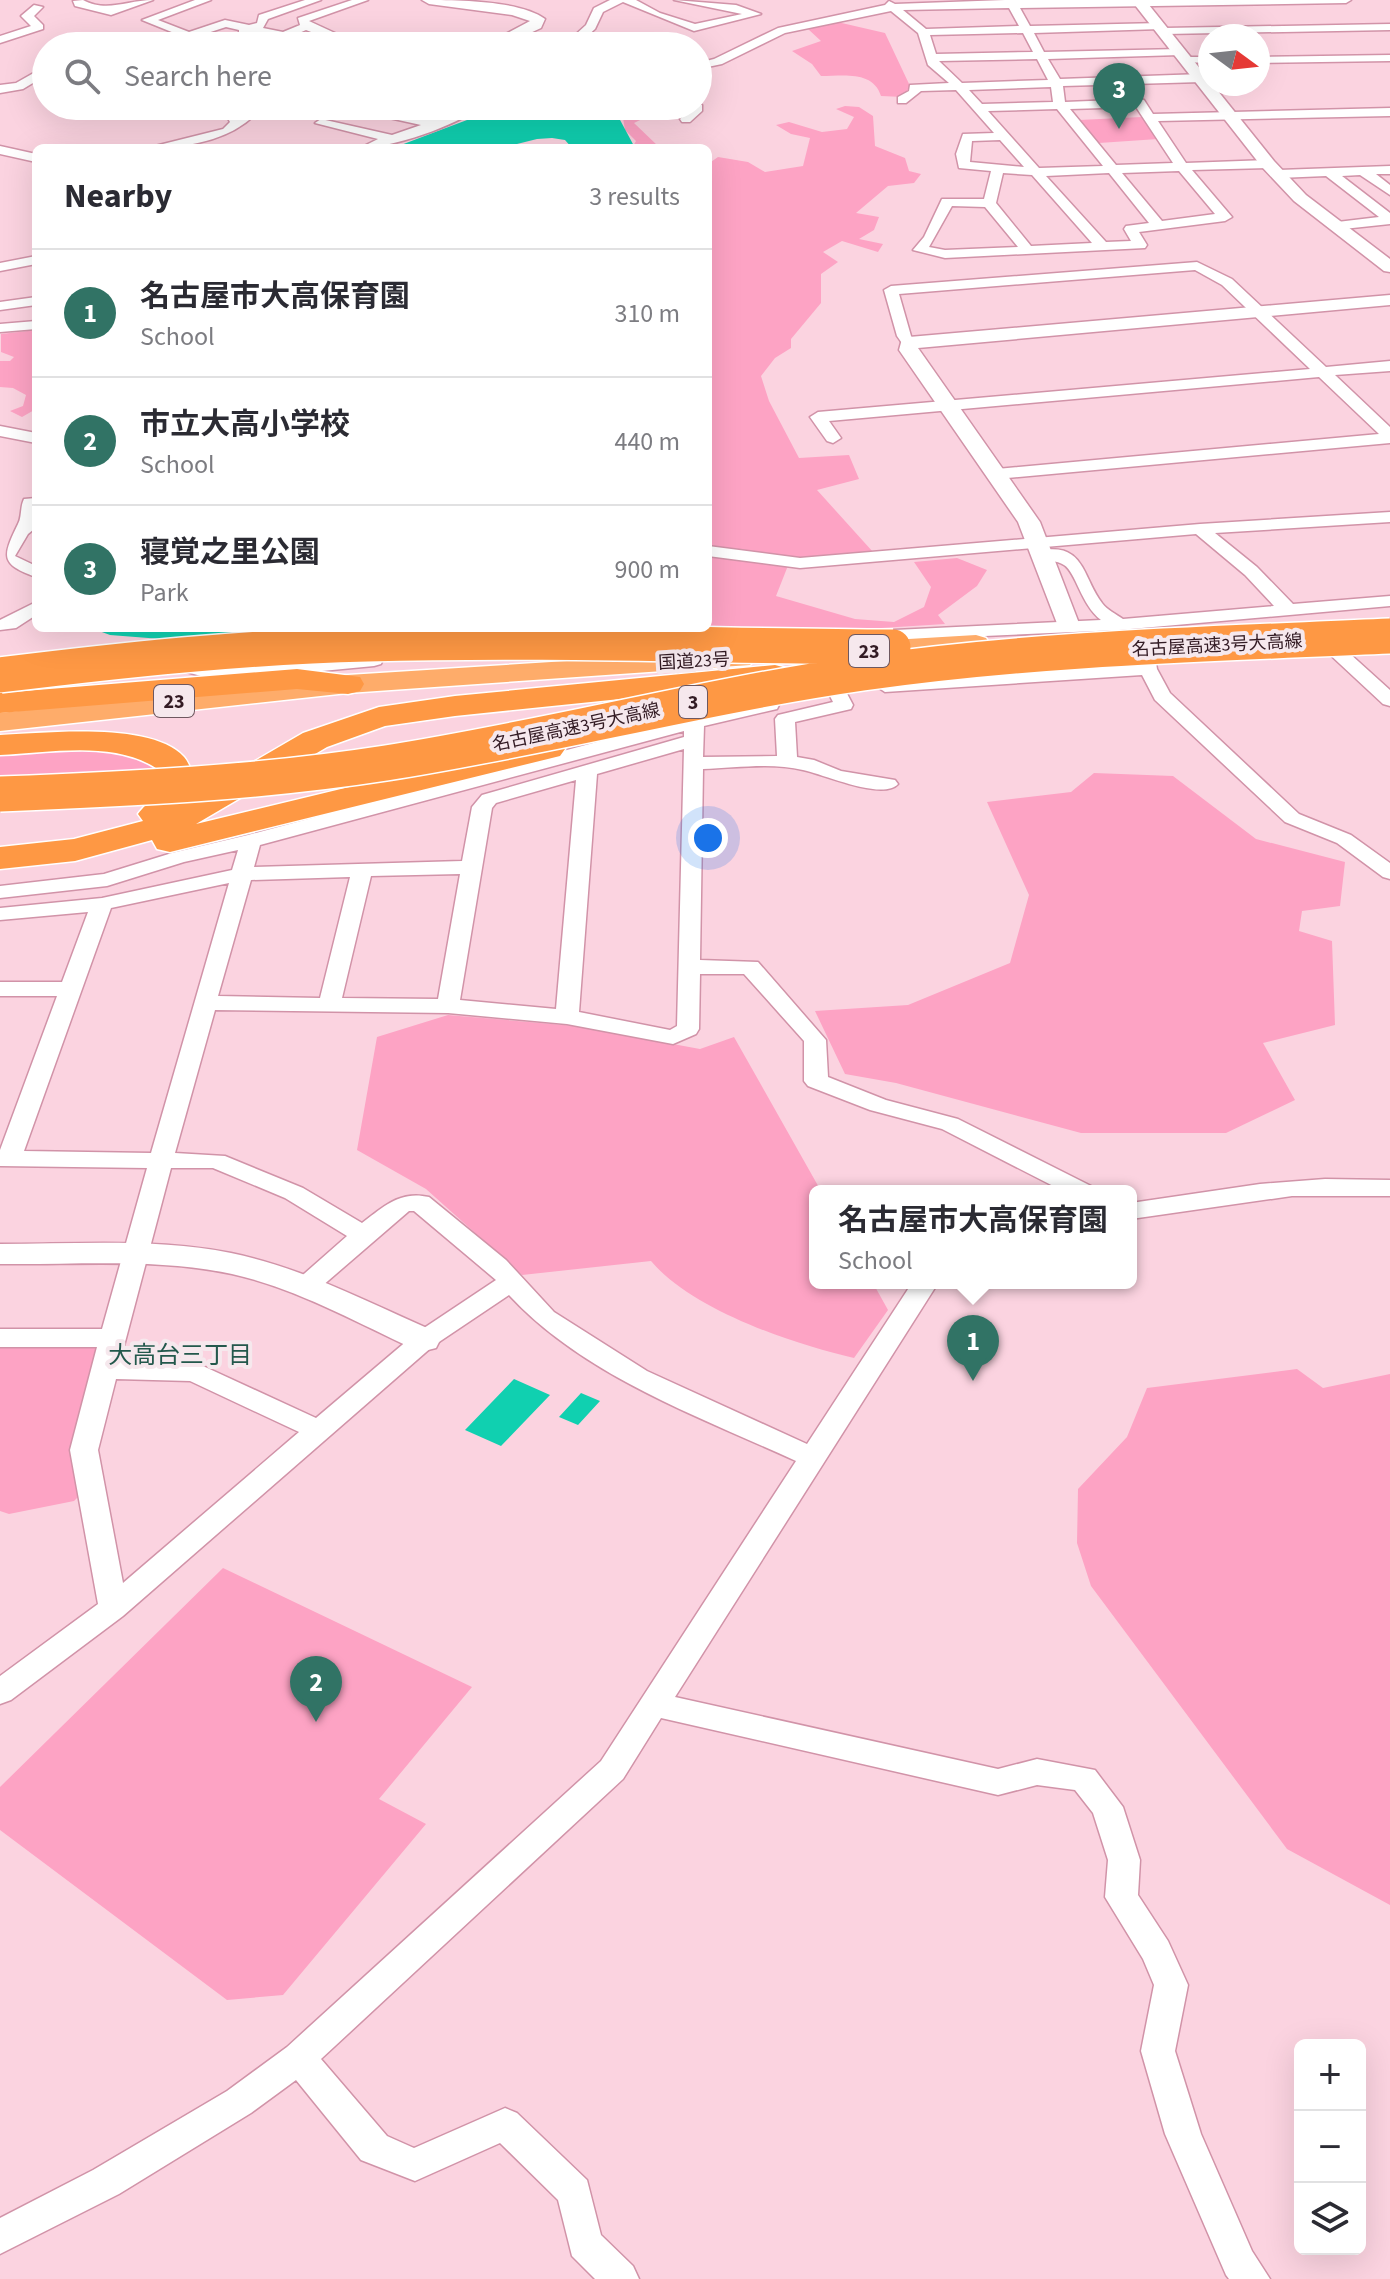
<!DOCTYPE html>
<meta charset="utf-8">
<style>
:root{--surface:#fff;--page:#f2f2f3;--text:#2b2b33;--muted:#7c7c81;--line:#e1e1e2;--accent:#317365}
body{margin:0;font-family:"Source Sans 3","Noto Sans JP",sans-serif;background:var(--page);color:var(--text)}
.controls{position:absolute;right:24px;bottom:24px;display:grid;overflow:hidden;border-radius:12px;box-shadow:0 8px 32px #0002}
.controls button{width:72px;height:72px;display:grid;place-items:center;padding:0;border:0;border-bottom:2px solid var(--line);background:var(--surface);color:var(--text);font:40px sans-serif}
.compass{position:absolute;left:1198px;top:24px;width:72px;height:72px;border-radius:50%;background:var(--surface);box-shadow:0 8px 32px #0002;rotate:105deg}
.you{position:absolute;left:708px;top:838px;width:28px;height:28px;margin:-20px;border:6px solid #fff;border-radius:50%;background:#1a73e8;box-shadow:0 0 0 12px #1a73e833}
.badge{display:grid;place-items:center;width:52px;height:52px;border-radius:50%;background:var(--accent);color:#fff;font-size:26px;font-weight:700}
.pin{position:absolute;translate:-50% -66px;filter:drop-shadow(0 2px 4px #0008)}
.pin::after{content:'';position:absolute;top:42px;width:28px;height:24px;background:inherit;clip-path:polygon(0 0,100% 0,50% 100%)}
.popup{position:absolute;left:809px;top:1185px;width:328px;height:104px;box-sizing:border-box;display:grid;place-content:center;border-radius:12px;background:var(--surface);filter:drop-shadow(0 2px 6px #0005);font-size:26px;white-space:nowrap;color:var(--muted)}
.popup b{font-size:30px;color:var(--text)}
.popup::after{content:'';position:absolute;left:50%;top:100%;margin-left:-16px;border:16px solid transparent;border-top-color:var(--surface)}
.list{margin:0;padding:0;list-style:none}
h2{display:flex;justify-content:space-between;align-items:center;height:104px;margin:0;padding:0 32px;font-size:34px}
h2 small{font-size:26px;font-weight:400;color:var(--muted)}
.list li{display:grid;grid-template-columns:52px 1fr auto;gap:24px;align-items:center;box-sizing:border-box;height:128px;padding:0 32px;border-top:2px solid var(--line)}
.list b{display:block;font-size:30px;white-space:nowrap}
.list p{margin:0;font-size:26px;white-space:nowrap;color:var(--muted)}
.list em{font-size:26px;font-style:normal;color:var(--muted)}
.icon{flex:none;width:44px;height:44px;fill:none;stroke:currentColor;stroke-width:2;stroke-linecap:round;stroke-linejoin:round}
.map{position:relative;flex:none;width:1390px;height:2279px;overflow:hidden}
.search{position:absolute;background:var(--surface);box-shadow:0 8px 32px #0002;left:32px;top:32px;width:680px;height:88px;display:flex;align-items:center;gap:20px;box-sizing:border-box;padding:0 28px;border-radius:44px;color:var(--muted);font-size:30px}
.panel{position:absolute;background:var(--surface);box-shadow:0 8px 32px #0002;left:32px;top:144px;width:680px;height:488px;border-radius:12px}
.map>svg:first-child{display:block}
</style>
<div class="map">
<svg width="1390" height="2279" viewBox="0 0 1390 2279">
<rect width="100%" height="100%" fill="#fbd3e0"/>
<!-- green -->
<path fill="#fda3c4" d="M833,21L885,33L910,86L903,97L881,96C873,70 843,76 821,76L812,64L792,51L821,41L808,29Z
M669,106L634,123L658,146L632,148L636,141L625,130L623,118L633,111Z
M845,106L859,107L873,116L875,146L905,158L909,171L921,174L914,183L888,186L856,213L879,217L874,230L859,239L883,244L878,252L842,241L823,252L838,262L821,274V303L791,339V348L775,358L761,376L769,401L799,458L849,455L859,479L817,490L873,552L841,557L791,558L776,596L855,619L894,622L924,607L931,587L914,562L957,558L987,570L977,586L938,615L945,624L756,636L708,628V164L718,157L748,162L765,172L803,166L810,138L791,134L776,125L789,122L822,132L847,129L854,117L836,109Z
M1142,117L1158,139L1099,143L1079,120Z
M36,330V409L22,417L10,411L23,406L26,395L13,388L0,387V361H10L14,357L1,352V334Z
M92,746L130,752L157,765L160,777L0,783V750Z
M1094,773L1173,776L1256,839L1345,862L1340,906L1302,911L1299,931L1332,941L1335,1025L1263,1043L1295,1100L1226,1133H1081L896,1083L845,1074L815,1011L908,1005L1010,963L1029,895L987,802L1071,792Z
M448,1015L575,1026L700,1049L734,1037L821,1191H815V1283H873L888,1310L854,1358C793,1344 692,1310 651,1261L522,1275L426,1189L357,1150L377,1037Z
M0,1343L101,1347L81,1494L74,1501L9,1514L0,1511Z
M1297,1369L1323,1388L1390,1374V1905L1287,1849L1091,1586L1077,1543L1078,1489L1127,1437L1147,1388Z
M223,1568L472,1687L379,1799L426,1824L283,1995L227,2000L0,1830V1787Z"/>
<!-- water -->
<path fill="#10d0b0" d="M504,106H654L630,110L619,118L634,146L628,148H572L565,140L552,138L537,139L501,148H393Z
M91,628H384L174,640L110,635Z
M514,1379L550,1395L501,1446L465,1430Z
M581,1393L600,1401L578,1425L559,1417Z"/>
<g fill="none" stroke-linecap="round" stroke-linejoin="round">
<!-- minor casing -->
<g stroke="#d193a8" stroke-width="3">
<path id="minor" d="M83,0C107,13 127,0 153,0L111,15L75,6L73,1Z
M195,0H211L158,20L189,32L225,20L249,25L257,23L259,15L305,0H321L268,19L263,28L283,32L300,25L298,18L352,0H368L309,21L363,46H347L306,30C276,44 279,32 252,33C248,33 244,35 239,34V30L226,27L189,39L142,20Z
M610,0H636L660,13L695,24L742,14L674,0L736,5L761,14L694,31L623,2L603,12L595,29L576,46H563L586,25L594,8Z
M1005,0H1351L1346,3L1020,8L1030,26L1161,23L1165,28L1390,24V30L1165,34L1161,29L1034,33L1044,52L1180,49L1186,52L1180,55L1048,59L1060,79L1202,74L1208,78L1202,82L1063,86L1065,102L1140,99L1144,100L1153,114L1390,108V116L1158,121L1186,163L1268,160L1274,164L1268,168L1192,170L1232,217L1225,221L1139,232L1147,245L1145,248L945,258L913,250L924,237L942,199H984L991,171L959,168L956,154L963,134L994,133L956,90L921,91L906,103H898V97L909,91L910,85L949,83L928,65L918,33L891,11L785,33L722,64L698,69V63L714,59L778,28L885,5L889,1L895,4ZM1009,8L1019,26L926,29L903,10ZM1023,33L1033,52L936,54L930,35ZM1037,59L1048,80L962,83L939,61ZM1051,87L1053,102L982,104L969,90ZM1136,107L1173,163L1116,165L1070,109ZM1057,109L1103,166L1039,168L988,111ZM1000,140L1024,167L970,162L972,141ZM1179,171L1215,214L1162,221L1122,173ZM1003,173L1032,175L1092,243L1031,246L996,203ZM1109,173L1149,223L1126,226L1124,229L1131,241L1106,242L1046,176ZM952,206L985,207L1018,247L945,250L929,247Z
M34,5L43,7L34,16L43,25V29L0,43V36L31,26L21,16Z
M161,40L165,41V45L137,46Z
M1390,55V61L1258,63V57Z
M1187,57H1210V63L1183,62V58Z
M46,66V75L23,89L0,93V85L16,83Z
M702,105V111L690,122H682L680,119L689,110L683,106Z
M221,106H233L239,116L250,106H263C236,140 190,148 147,148L223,129L230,122Z
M465,106H481C457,126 391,148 360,148L378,139L315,123L321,119L392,135L421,125L380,116V110L434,120Z
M0,146L36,154V162L0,154Z
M1390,166V174H1376L1390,185V195L1360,175L1342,176L1390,213V224L1334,230L1327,226L1329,223L1379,217L1326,176L1279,178L1273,174L1279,170Z
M36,256V264L0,271V263Z
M1197,262L1232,279L1326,367L1390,361V371L1335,375L1390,427V443L997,479L989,474L997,469L1379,434L1319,377L829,421L841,438L833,443L827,441L810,417L818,412L1310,369L1222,285L1195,270L899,294L911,336L916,343L909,347L904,346L897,336L884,290L891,286Z
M36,297V305L0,310V302Z
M36,321V329L0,332V324Z
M0,426L36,433V443L0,436Z
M36,498L34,529L28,534L15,556L36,566V577C0,564 2,557 18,524C22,517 20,507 24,499Z
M1390,512V522L1215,533L1257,567L1293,604L1390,596V606L1119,630L874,641L865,636L874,631L1101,620C1081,605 1076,572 1064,565C1057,560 1046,561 1038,559L1035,555L1038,551C1085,541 1082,577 1102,603C1107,610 1116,614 1123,619L1274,606L1245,575L1196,534L800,568L708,556V546L800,558L1200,524Z
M36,602V615L16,628L0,630V620Z
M380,639L389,644L381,664L374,666L219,681L165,666L163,662L172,656L219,669L367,655L374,640Z
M1332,642L1338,643L1390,690V706L1383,704L1326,651L1323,647L1326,643Z
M1146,651L1155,657L1157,669L1170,693L1299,814L1351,835L1390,863V879L1383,877L1337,843L1285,822L1155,700L1142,675L885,692L876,686L885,680L1138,664L1137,657Z
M836,684L843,686L853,705L851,709L795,722L797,757L814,760L841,771L895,780L898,784C883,801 823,774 803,770C772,762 734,768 703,769L700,960L758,962L826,1040L828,1077L886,1100L958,1119L1091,1186L1094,1191H1063L942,1129L870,1110L808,1086L804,1081V1041L744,974H700L699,1029L696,1034L673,1044L567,1024L448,1013L215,1010L175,1153L225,1156L303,1188L362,1223C383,1207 400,1190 429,1197L506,1260L554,1312L647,1371L807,1444L912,1283H938L675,1697L998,1769L1037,1759L1095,1770L1123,1807L1140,1860L1138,1895L1168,1941L1188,1985L1175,2051L1201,2134L1252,2251L1270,2279H1229L1226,2275L1165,2134L1141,2051L1154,1985L1143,1959L1105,1897L1108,1860L1093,1813L1075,1790L1037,1785L998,1795L661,1718L623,1779L321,2059L387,2136L414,2148L505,2108L517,2113L587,2180L601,2235L633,2266L639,2279H595L572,2256L558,2200L500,2143L415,2181L361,2160L296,2080L251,2113L119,2194L0,2254V2218L93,2170L227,2091L287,2047L601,1761L796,1461C698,1416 584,1376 509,1295L433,1346L123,1616L11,1700L0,1704V1676L98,1604L70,1450L97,1347H0V1329H102L147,1168L0,1166V1150L57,996H0V982H62L88,912L0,920V908L102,898L232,870L238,850L184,862L107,886L0,898V886L104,874L172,853L248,835L687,718L770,699L777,701L779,705L777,709L704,726L703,757L777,756L775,719L778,715L833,702L827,690ZM684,731V737L482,795L472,807L462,861L254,867L260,845ZM684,749L677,1026L670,1030L579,1012L597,774ZM576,780L556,1009L460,1000L492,808L496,803ZM460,874L438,999L342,998L371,876ZM350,877L320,998L218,996L251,880ZM229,883L151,1153L24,1151L111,908ZM171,1168H213L285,1198L347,1236L296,1281L292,1287L296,1293L305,1295L314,1293L409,1211H414L496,1280L415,1334L316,1418L203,1366L120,1361ZM116,1379L190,1381L299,1432L123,1583L98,1450Z
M1325,1179L1390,1180V1196H1292L1131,1219V1203L1260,1184Z"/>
</g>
<!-- tertiary casing -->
<g stroke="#d193a8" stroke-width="3">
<path id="tertiary" d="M422,0C454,0 520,0 545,19L541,28L502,46H483L530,21L512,15L429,4Z
M1131,0H1145L1274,161L1306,195L1390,259V272L1384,271L1294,201L1262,167Z
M1390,295V305L918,348L1040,522L1080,626L1077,631H1061L1058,626L1018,522L899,350L902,339L909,337Z
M612,692L631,701L703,702C709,709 708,720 702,727H686L683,714L626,715L618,713L600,699L604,694Z
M0,1244C76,1244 156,1238 231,1253C304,1268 369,1303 436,1332L440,1340L436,1348L424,1351L412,1348C354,1321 295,1288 232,1274C156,1258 77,1265 0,1264Z"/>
</g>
<!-- trunk casing -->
<g stroke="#fff" stroke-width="3">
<path id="trunk" d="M976,635L986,638L990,644L986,650L858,660L848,657L843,651L848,645L858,642Z
M740,650L750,653L755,659L750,665L348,693L0,731V713L348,675Z"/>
</g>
<!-- motorway casing -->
<g stroke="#fff" stroke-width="3">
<path id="motorway" d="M775,665L787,668L791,675L787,682L455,716L385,726L327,747L196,824L548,739L560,742L565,749L560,756L170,852L157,849L152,840L75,861L0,869V847L74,839L143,821L138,814C152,795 168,796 156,768C112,740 49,753 0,755V735C45,733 152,721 184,757C189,763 192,772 195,779L190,799L303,733L379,707L455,696Z
M297,669L360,677L364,684L360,691L348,694L297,689L0,713V693Z"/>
</g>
<!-- minor -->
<use href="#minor" fill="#fff" fill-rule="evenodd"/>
<!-- tertiary -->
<use href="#tertiary" fill="#fff" fill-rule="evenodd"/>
<!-- trunk -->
<use href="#trunk" fill="#feac6a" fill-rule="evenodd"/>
<!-- motorway -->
<use href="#motorway" fill="#fe9844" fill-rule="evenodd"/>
<!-- motorway-bridge casing -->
<g stroke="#fff" stroke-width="38" stroke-linecap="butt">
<path id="motorway-bridge" d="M0,675C122,660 244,647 367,644C542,639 718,646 893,647
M0,794C129,789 258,783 386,763C546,738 703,696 863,673C1038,648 1214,644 1390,636"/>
</g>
<!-- motorway-bridge -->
<use href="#motorway-bridge" stroke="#fe9844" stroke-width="35"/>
</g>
<g text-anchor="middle" stroke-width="8" stroke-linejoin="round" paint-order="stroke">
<!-- far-street labels -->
<g font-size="18" fill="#331b24" stroke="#f6e8ed">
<text transform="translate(1217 645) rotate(-3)" y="6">名古屋高速3号大高線</text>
<text transform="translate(694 661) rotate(-3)" y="6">国道23号</text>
<text transform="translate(576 727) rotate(-12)" y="6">名古屋高速3号大高線</text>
</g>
<!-- shield labels -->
<g fill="#f6e8ed" stroke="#6e5860" stroke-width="2">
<rect x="849" y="635" width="40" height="32" rx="6"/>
<rect x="154" y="685" width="40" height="32" rx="6"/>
<rect x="679" y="686" width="28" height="32" rx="6"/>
</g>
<g font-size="20" font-weight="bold" fill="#331b24">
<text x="869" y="658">23</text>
<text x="174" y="708">23</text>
<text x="693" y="709">3</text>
</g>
<!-- neighbourhood labels -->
<g font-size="24" fill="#23584c" stroke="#f6e8ed">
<text x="180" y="1363">大高台三丁目</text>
</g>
</g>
</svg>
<div class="controls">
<button>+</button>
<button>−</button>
<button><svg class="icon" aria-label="layers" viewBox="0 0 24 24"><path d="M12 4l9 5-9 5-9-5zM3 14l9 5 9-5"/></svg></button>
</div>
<svg class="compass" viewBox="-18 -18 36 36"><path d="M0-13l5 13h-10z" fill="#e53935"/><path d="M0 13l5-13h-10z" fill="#7c7c81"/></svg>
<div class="you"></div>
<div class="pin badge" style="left:973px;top:1381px">1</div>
<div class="popup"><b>名古屋市大高保育園</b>School</div>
<div class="pin badge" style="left:316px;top:1722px">2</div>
<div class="pin badge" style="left:1119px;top:129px">3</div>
<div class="search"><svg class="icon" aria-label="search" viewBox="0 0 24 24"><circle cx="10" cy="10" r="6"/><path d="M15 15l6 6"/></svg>Search here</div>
<section class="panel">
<h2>Nearby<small>3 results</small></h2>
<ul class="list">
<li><span class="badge">1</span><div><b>名古屋市大高保育園</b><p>School</p></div><em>310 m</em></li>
<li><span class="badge">2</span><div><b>市立大高小学校</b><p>School</p></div><em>440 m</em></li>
<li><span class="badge">3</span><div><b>寝覚之里公園</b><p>Park</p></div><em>900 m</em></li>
</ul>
</section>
</div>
